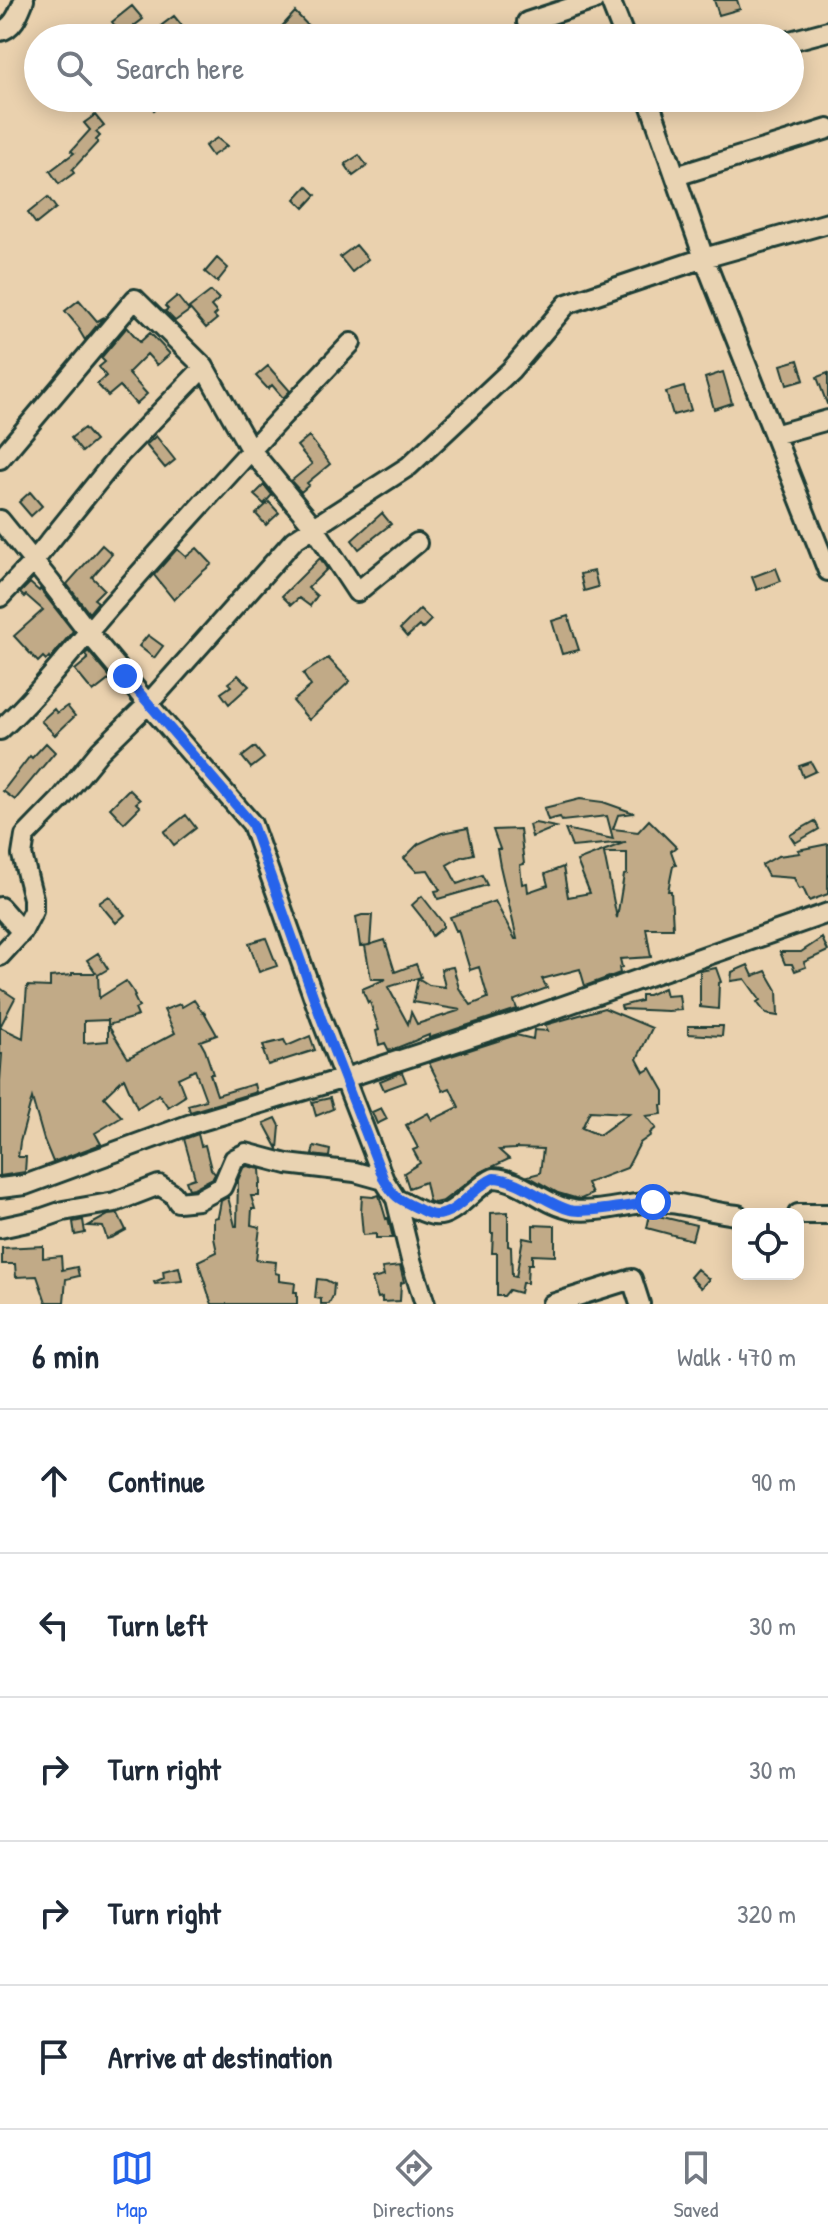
<!DOCTYPE html>
<meta charset="utf-8">
<style>
:root{--surface:#fff;--page:#f6f6f7;--text:#1f2937;--muted:#747a83;--line:#e0e1e3;--accent:#2563eb}
body{margin:0;font-family:"Patrick Hand",sans-serif;background:var(--page);color:var(--text)}
.controls{position:absolute;right:24px;bottom:24px;display:grid;overflow:hidden;border-radius:16px;box-shadow:0 4px 20px #0003}
.controls button{width:72px;height:72px;display:grid;place-items:center;padding:0;border:0;border-bottom:2px solid var(--line);background:var(--surface);color:var(--text);font:40px sans-serif}
.stop{position:absolute;width:24px;height:24px;margin:-18px;border:6px solid #2563eb;border-radius:50%;background:#fff}
.stop.end{background:#2563eb;border-color:#fff;box-shadow:0 2px 8px #0008}
.list{margin:0;padding:0;list-style:none}
h2{display:flex;justify-content:space-between;align-items:center;height:104px;margin:0;padding:0 32px;font-size:34px}
h2 small{font-size:26px;font-weight:400;color:var(--muted)}
.list li{display:grid;grid-template-columns:52px 1fr auto;gap:24px;align-items:center;box-sizing:border-box;height:144px;padding:0 32px;border-top:2px solid var(--line)}
.list b{display:block;font-size:30px;white-space:nowrap}
.list em{font-size:26px;font-style:normal;color:var(--muted)}
.icon{flex:none;width:44px;height:44px;fill:none;stroke:currentColor;stroke-width:2;stroke-linecap:round;stroke-linejoin:round}
.map{position:relative;flex:none;width:828px;height:1304px;overflow:hidden}
.search{position:absolute;background:var(--surface);box-shadow:0 4px 20px #0003;left:24px;right:24px;top:24px;height:88px;display:flex;align-items:center;gap:20px;box-sizing:border-box;padding:0 28px;border-radius:44px;color:var(--muted);font-size:30px}
.sheet{height:824px;background:var(--surface)}
nav{display:flex;justify-content:space-around;align-items:center;box-sizing:border-box;height:112px;border-top:2px solid var(--line);background:var(--surface);font-size:22px;color:var(--muted)}
nav a{display:grid;justify-items:center;gap:4px}
nav .on{color:var(--accent)}
.map>svg:first-child{display:block}
</style>
<div class="map">
<svg width="828" height="1304" viewBox="0 0 828 1304">
<rect width="100%" height="100%" fill="#ead1ae"/>
<filter id="ink" filterUnits="userSpaceOnUse"><feTurbulence type="fractalNoise" baseFrequency=".0125" numOctaves="2"/><feDisplacementMap in="SourceGraphic" scale="16" xChannelSelector="R" yChannelSelector="G"/><feConvolveMatrix kernelMatrix="1 2 1 2 8 2 1 2 1" color-interpolation-filters="sRGB"/></filter>
<g filter="url(#ink)">
<!-- building -->
<path fill="#c1aa87" stroke="#1f3d34" stroke-width="2" fill-rule="evenodd" d="M714,0H737L740,9L719,15Z
M132,6L143,19L122,35L112,22Z
M295,12L320,38H282L276,33Z
M174,16L192,38H172L162,25Z
M145,98H170L154,110Z
M95,115L104,126L96,132L100,136L96,140L98,142L72,170L74,173L59,184L50,171L74,153L71,151L90,130L84,123Z
M217,138L227,146L212,156L205,146Z
M359,155L367,166L353,176L345,164Z
M307,186L316,195L304,208L295,199Z
M48,197L56,208L36,224L28,213Z
M356,245L368,259L352,272L340,257Z
M217,258L228,268L217,282L205,272Z
M211,291L219,299L211,306L217,313L214,316L217,319L206,328L189,308Z
M177,296L189,311L175,321L165,311L168,309L165,306Z
M79,300L97,321L104,317L85,340L79,330L80,329L65,311Z
M127,327L140,342L150,333L170,354L157,365L147,354L128,373L147,394L136,404L120,386L108,396L97,384L106,376L99,367L105,362L101,358Z
M798,360L804,380L787,385L781,365Z
M268,366L290,391L283,398L272,385L268,389L256,376Z
M723,372L732,403L714,409L705,378Z
M828,373V404H827L817,377Z
M684,387L691,410L673,415L666,392Z
M84,428L95,441L82,452L71,438Z
M156,436L175,460L165,468L146,445Z
M309,436L330,464L307,483L309,485L301,492L291,481L312,464L297,446Z
M264,485L272,495L264,504L254,495Z
M30,492L42,506L31,516L19,502Z
M269,502L279,513L266,525L256,514Z
M382,513L391,524L359,549L352,540Z
M102,545L112,554L92,577L104,589L94,599L98,602L89,613L67,584Z
M197,548L212,564L201,573L174,600L154,575L177,549L186,557Z
M320,558L327,569L308,588L317,596L310,606L299,598L291,605L282,596Z
M776,568L781,581L757,590L752,577Z
M594,571L598,587L584,591L580,574Z
M30,583L39,591L40,589L73,631L50,659L49,657L46,660L43,657L38,662L14,636L43,610L26,595L24,597L20,593Z
M420,609L431,620L422,629L419,626L407,637L400,629Z
M568,616L579,650L562,654L552,621Z
M148,635L163,646L154,658L139,646Z
M88,651L111,678L93,692L75,670L88,659L85,655Z
M328,658L350,681L309,720L293,701L311,686L303,674Z
M238,675L249,686L229,704L221,693L231,686L228,683Z
M67,706L75,716L55,735L41,721L54,709L57,713Z
M46,743L55,752L15,800L3,791L30,756L32,758Z
M255,747L264,758L251,768L242,757Z
M811,762L816,771L803,777L799,766Z
M129,789L140,800L136,803L140,807L124,823L110,808Z
M580,799L603,802L634,813L618,815L613,829L638,832L649,820L676,847L671,851L676,865L673,866L668,891H671L673,928H646L651,957L620,959L622,967L619,968L620,973L585,986L580,969L542,979L547,988L515,1000L514,1001L517,1009L429,1038V1035L389,1051L385,1043L379,1045L376,1031L379,1030L370,1002L368,1003L362,989L386,979H371L365,946L385,940L395,972L416,964L421,977L418,978L429,985L445,987L441,969L453,967L459,988L471,1005L488,998L479,967L470,970L458,930L456,931L450,917L495,901L515,939H517L500,866L497,849H500L493,830L520,829L524,864L520,865L522,884L527,883L528,892L548,885L545,874L563,867L568,897L590,893L577,861L626,842L572,847L565,829L613,839L607,816L562,821L560,817L548,820L544,808ZM604,853H627V874L624,875L617,918ZM418,978L413,1002L461,1010L417,1024L411,1012L408,1024L388,987Z
M186,815L196,828L174,845L164,832Z
M815,821L819,829L795,843L790,835Z
M535,823L556,827L532,837L529,825Z
M468,828L474,854L461,857L447,865L457,884L482,875L487,885L438,899L435,891L440,890L428,870L416,871L404,858L418,844L442,833Z
M828,844V894L809,901L803,888L799,889L794,878L768,876L762,865L778,856L800,853L798,850Z
M109,896L125,915L116,923L99,903Z
M422,896L443,923V927L432,936L423,919L412,905Z
M362,915H372L370,945L360,946L356,917Z
M266,938L277,966L259,972L249,943Z
M822,938L828,951L804,962L806,967L795,971L792,964H785L780,952H801Z
M98,953L108,969L98,975L99,998L126,981L133,991L135,996L134,997L139,1007L135,1009L138,1016L108,1025L128,1058L175,1033L164,1010L180,1004L182,1007L194,1000L203,1013L204,1012L217,1035L200,1041L205,1050L213,1074H210L217,1095L254,1084L256,1092L190,1112L188,1105L206,1100L195,1070L178,1078L185,1096L168,1107L159,1094L137,1108L124,1078L104,1097L122,1117L95,1133L101,1144L53,1162L44,1140L32,1098L20,1142L18,1157H26L25,1172L0,1176V1081L2,1054H0V988L15,998L0,1027L23,1038L27,986L50,987V977L72,975V973H96L87,960ZM108,1020V1041L84,1043V1021Z
M748,965L753,976L766,971L777,990L778,1016L766,1014L757,1002L760,1000L745,979L731,981L732,972Z
M716,968L721,982L719,983L718,1009L700,1007V971Z
M664,988L666,996L679,995L681,1010L668,1011L622,1009L621,1006L641,1001V995H648Z
M604,1008L652,1028L637,1059L644,1072L651,1068L664,1091V1105H661L662,1114L646,1116L656,1128L650,1133L651,1135L640,1143L627,1168L587,1183L592,1194L581,1199L575,1198L558,1193L528,1176L540,1173L543,1149L515,1148V1149L499,1150L509,1159L481,1172L443,1201L434,1203L429,1201L425,1182L409,1188L404,1173L420,1163L413,1150L418,1148L406,1125L428,1113L432,1120L459,1107L450,1088L443,1091L429,1063L516,1035L533,1039L534,1030L548,1031L545,1025ZM590,1111L629,1113L599,1135L582,1128Z
M688,1026H723L722,1036L688,1034Z
M310,1036L315,1050L268,1065L263,1051H265L263,1045L284,1040L287,1046Z
M402,1072L406,1082L384,1090L380,1081Z
M330,1098L333,1109L316,1116L312,1102Z
M381,1108L387,1119L377,1124L372,1112Z
M276,1118L280,1126L278,1149L264,1123Z
M198,1134L201,1146L205,1145L211,1169L215,1174L213,1178L194,1188L189,1189L186,1181L195,1178L184,1139Z
M314,1146L330,1150L329,1157L312,1155Z
M247,1166L260,1169L261,1184H259V1196H251L255,1209H252L251,1225L260,1227L256,1260L276,1262L275,1273L279,1274V1281L295,1283L294,1292H297V1304H212L210,1299L198,1261L217,1252L214,1238V1218L218,1217L221,1201L228,1197L235,1226H237L238,1180L243,1168Z
M379,1195L386,1219L388,1218L393,1238H376V1234L363,1235L361,1212L362,1196L373,1197Z
M508,1212V1246L511,1247L512,1276L516,1277L523,1238L533,1240V1225L555,1226V1256L532,1255V1264H528L527,1283H522L520,1293L509,1290L504,1296H497V1253H492L493,1233H491V1213Z
M118,1214L126,1230L113,1237L107,1239L103,1227L88,1226L108,1215Z
M650,1214L696,1225L692,1240L647,1228Z
M83,1220L85,1233L75,1235L73,1222Z
M43,1246V1258L61,1256L62,1270L77,1267L79,1276L66,1279L64,1302H46L37,1276L16,1277L15,1264H2V1248Z
M400,1266L404,1282L401,1283L400,1301L382,1302V1297L378,1298L372,1279L384,1276L382,1268Z
M179,1267L182,1281L155,1284L154,1282L164,1278L163,1271Z
M697,1269L709,1279L701,1288L690,1277Z
M317,1279L326,1280L334,1284L333,1296L329,1304H321V1299L315,1298Z"/>
<g fill="none" stroke-linecap="round" stroke-linejoin="round">
<!-- minor casing -->
<g stroke="#1f3d34" stroke-width="24">
<path id="minor" d="M610,0L625,38
M527,22L594,0
M0,31C14,28 19,12 24,0
M790,41L828,31
M648,98L704,258L828,571
M676,176L828,129
M774,435L828,420
M0,459L135,299L204,367L250,449L314,527L357,592L417,543
M0,520L51,583L97,643L148,704L100,751L60,800L25,836L22,855L33,898V911L22,932L0,956
M0,597L34,561L120,454L204,367
M0,730C43,690 78,642 117,599C194,512 271,427 351,343
M0,907L22,932
M384,1180L321,1018L252,824L148,704L294,540L409,466L511,370L567,304L704,258L828,223
M0,1188L25,1185L191,1124L345,1078L526,1019L828,913
M396,1199C407,1204 421,1213 433,1215C454,1219 474,1186 494,1178C522,1179 545,1206 573,1210C593,1214 631,1203 653,1202C682,1201 709,1213 738,1215
M798,1214H828
M0,1228L37,1220L63,1211L115,1202L159,1185L173,1194L178,1202L198,1200L222,1187L234,1159L246,1153L287,1164L355,1172L384,1180L396,1199L411,1260L425,1304
M552,1304L632,1279L640,1304"/>
</g>
<!-- minor -->
<use href="#minor" stroke="#e9d3b2" stroke-width="18"/>
</g>
</g>
<g fill="none" stroke-linecap="round" stroke-linejoin="round" filter="url(#ink)">
<!-- route -->
<path stroke="#2563eb" stroke-width="10" d="M125,676L252,824L321,1018L384,1180C395,1198 398,1199 417,1208C423,1211 428,1215 435,1215C456,1216 474,1186 494,1178C521,1179 544,1203 570,1210C585,1214 635,1204 653,1202"/>
</g>
</svg>
<div class="controls">
<button><svg class="icon" aria-label="locate" viewBox="0 0 24 24"><circle cx="12" cy="12" r="6"/><path d="M12 2v4M12 18v4M2 12h4M18 12h4"/></svg></button>
</div>
<div class="stop" style="left:653px;top:1202px"></div>
<div class="stop end" style="left:125px;top:676px"></div>
<div class="search"><svg class="icon" aria-label="search" viewBox="0 0 24 24"><circle cx="10" cy="10" r="6"/><path d="M15 15l6 6"/></svg>Search here</div>
</div>
<section class="sheet">
<h2>6 min<small>Walk · 470 m</small></h2>
<ul class="list">
<li><svg class="icon" aria-label="ahead" viewBox="0 0 24 24"><path d="M12 20V5M6 11l6-6 6 6"/></svg><div><b>Continue</b></div><em>90 m</em></li>
<li><svg class="icon" aria-label="left" viewBox="0 0 24 24"><path d="M17 20v-9H6M10 6l-5 5 5 5"/></svg><div><b>Turn left</b></div><em>30 m</em></li>
<li><svg class="icon" aria-label="right" viewBox="0 0 24 24"><path d="M7 20v-9h11M14 6l5 5-5 5"/></svg><div><b>Turn right</b></div><em>30 m</em></li>
<li><svg class="icon" aria-label="right" viewBox="0 0 24 24"><path d="M7 20v-9h11M14 6l5 5-5 5"/></svg><div><b>Turn right</b></div><em>320 m</em></li>
<li><svg class="icon" aria-label="arrive" viewBox="0 0 24 24"><path d="M6 21V4h12l-3 4 3 4H6"/></svg><div><b>Arrive at destination</b></div></li>
</ul>
</section>
<nav>
<a class="on"><svg class="icon" aria-label="map" viewBox="0 0 24 24"><path d="M3 6l6-2 6 2 6-2v14l-6 2-6-2-6 2zM9 4v14M15 6v14"/></svg>Map</a>
<a><svg class="icon" aria-label="directions" viewBox="0 0 24 24"><path d="M12 3l9 9-9 9-9-9zM9 14v-3h6M13 9l2 2-2 2"/></svg>Directions</a>
<a><svg class="icon" aria-label="saved" viewBox="0 0 24 24"><path d="M7 4h10v16l-5-4-5 4z"/></svg>Saved</a>
</nav>
